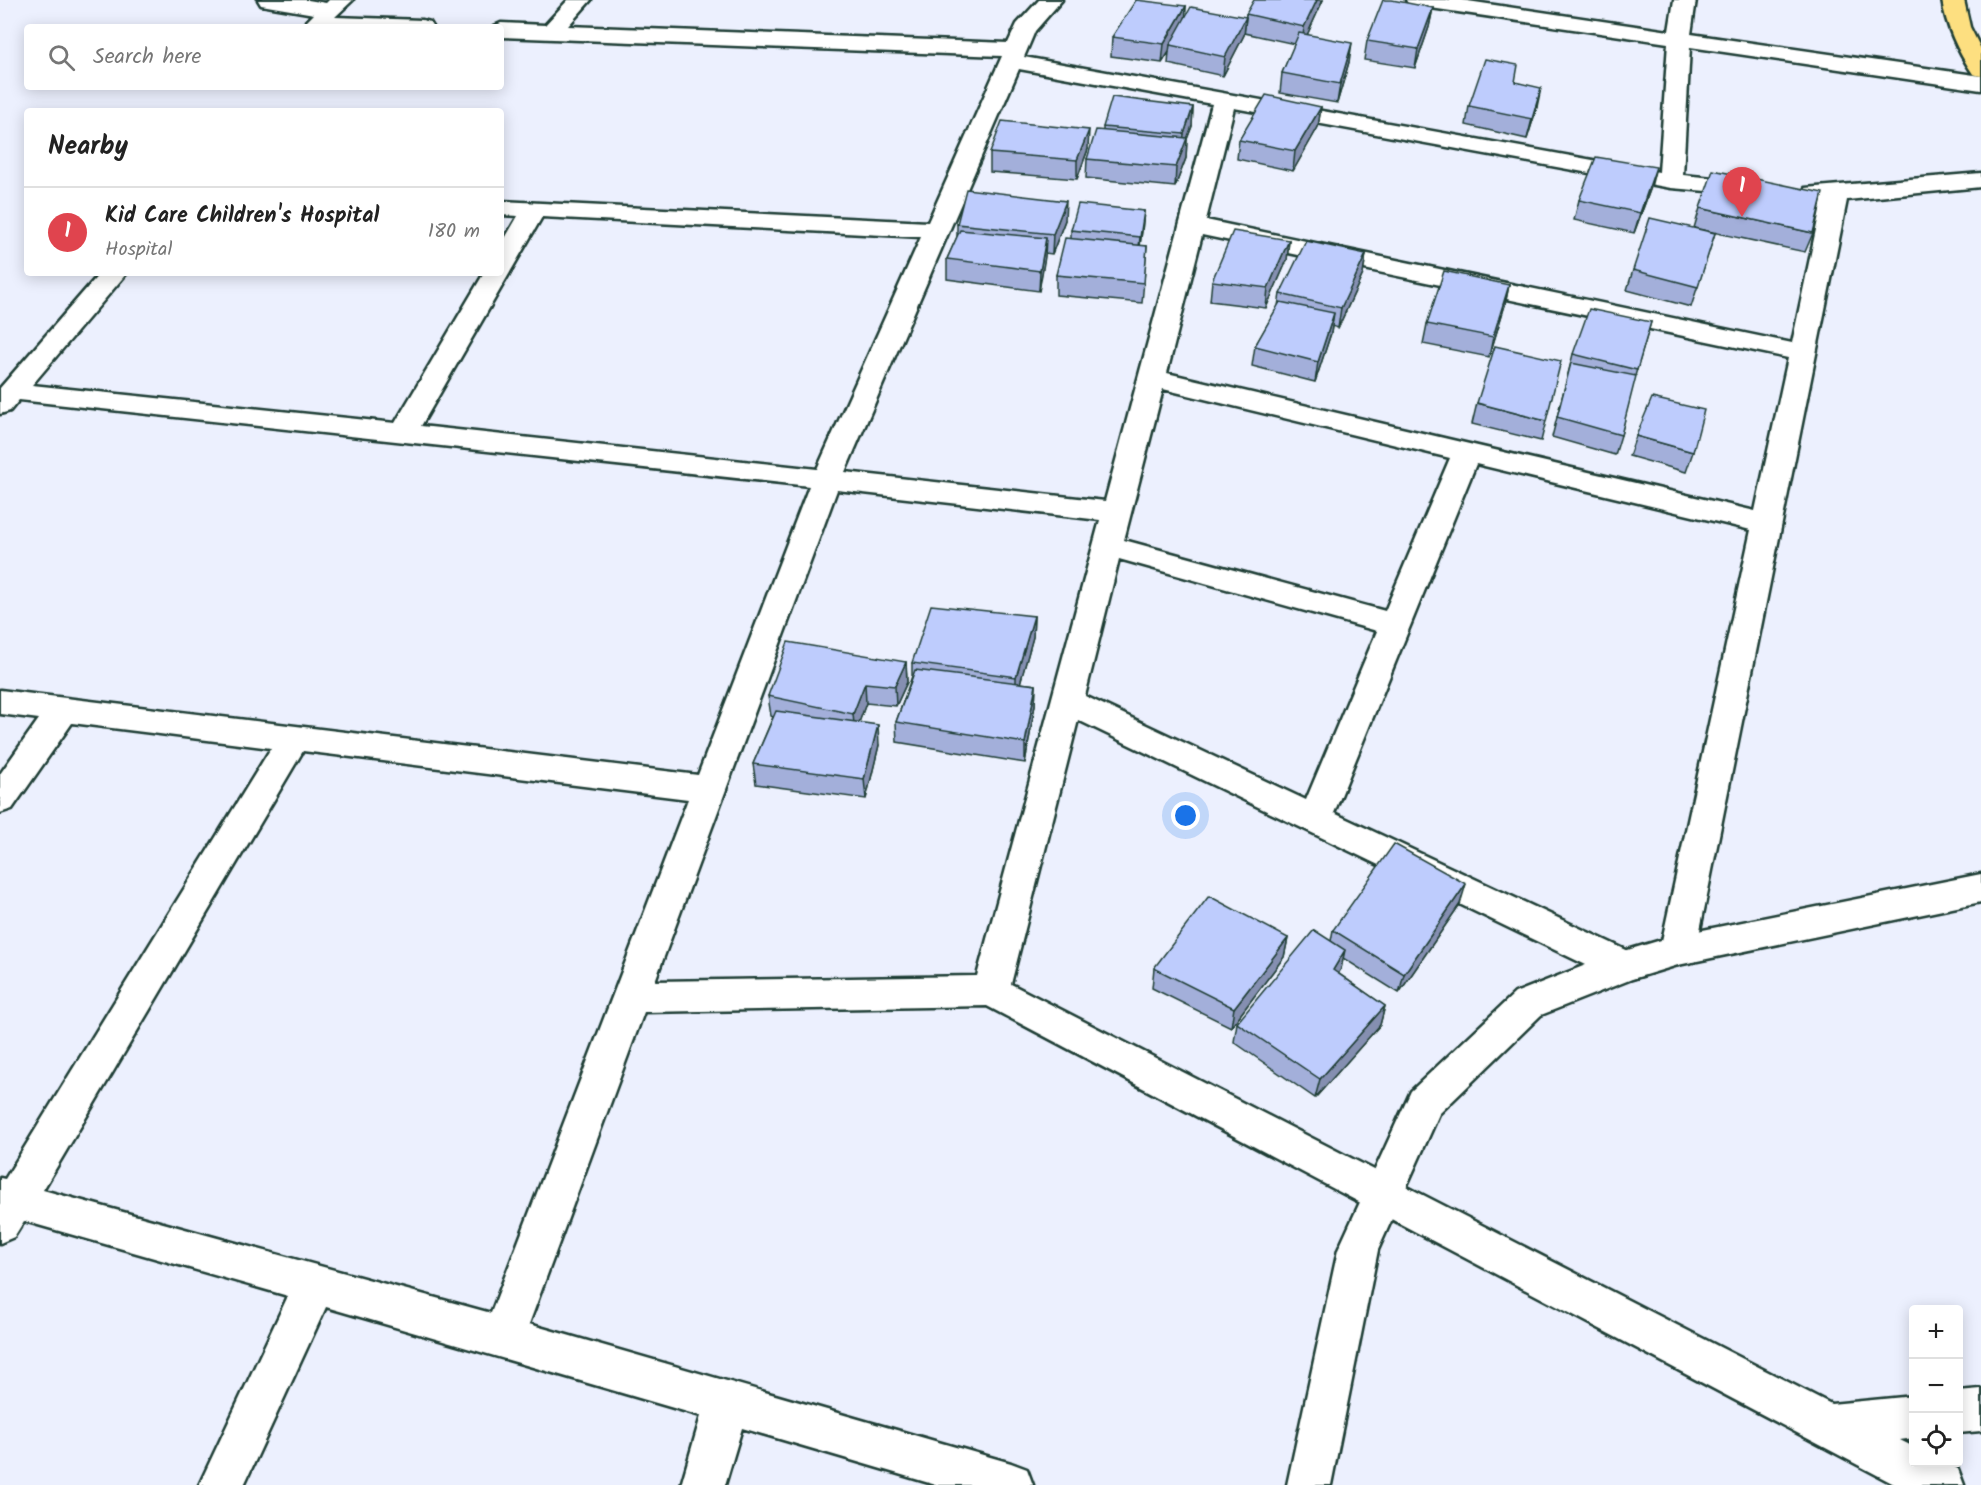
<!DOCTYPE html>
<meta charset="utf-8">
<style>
:root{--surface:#fff;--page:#f2f2f2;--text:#222;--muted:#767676;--line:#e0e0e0;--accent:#d1495b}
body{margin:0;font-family:Kalam,sans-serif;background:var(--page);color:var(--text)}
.controls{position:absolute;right:18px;bottom:18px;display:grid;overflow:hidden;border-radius:6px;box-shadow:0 3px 15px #0003}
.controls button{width:54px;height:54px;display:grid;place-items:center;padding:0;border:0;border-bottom:2px solid var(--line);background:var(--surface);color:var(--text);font:30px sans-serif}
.you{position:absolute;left:1186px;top:816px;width:21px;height:21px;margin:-15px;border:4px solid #fff;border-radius:50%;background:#1a73e8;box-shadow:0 0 0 9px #1a73e833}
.badge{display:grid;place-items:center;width:39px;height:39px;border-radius:50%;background:var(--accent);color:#fff;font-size:20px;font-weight:700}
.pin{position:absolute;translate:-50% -50px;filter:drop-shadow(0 2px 3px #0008)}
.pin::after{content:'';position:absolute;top:32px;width:21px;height:18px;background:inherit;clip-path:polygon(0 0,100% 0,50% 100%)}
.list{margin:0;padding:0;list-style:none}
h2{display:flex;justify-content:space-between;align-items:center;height:78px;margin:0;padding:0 24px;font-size:26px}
h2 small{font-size:20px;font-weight:400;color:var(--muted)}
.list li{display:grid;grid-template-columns:39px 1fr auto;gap:18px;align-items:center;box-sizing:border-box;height:90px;padding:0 24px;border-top:2px solid var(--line)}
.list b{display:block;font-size:22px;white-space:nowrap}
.list p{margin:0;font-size:20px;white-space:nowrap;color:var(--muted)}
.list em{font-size:20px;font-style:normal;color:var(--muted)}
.icon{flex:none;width:33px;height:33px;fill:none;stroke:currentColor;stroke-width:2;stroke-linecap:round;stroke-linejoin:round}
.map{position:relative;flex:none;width:1981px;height:1485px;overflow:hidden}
.search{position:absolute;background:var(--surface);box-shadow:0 3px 15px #0003;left:24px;top:24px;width:480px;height:66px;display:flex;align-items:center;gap:15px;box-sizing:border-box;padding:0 21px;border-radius:6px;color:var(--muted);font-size:22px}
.panel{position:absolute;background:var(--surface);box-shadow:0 3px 15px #0003;left:24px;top:108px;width:480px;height:168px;border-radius:6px}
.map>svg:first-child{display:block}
</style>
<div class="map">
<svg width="1981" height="1485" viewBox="0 0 1981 1485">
<rect width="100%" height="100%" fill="#ecf0fe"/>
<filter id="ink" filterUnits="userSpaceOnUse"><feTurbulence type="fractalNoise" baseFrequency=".0167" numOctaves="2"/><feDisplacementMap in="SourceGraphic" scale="12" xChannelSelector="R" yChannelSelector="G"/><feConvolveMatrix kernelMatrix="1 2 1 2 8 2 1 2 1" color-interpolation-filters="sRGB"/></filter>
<g filter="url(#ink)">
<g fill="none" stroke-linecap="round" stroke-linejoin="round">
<!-- minor casing -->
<g stroke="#1f3d34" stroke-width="5">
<path id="minor" d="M258,0H308L326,3L329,0H353L335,17L422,20L430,22L433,27H308L305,23L314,14L261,5Z
M568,0H591L568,26L1008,43L1017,24L1039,0H1062L1035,31L1024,57L1659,172L1668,43L1417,6L1409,5L1406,0H1461L1669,31L1674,0H1696L1691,34L1981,76V90L1690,47L1683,175L1763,183L1766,188L1763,193L1754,195L1671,188L1234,108L1206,220L1792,343L1822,201L1805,198L1802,193L1805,188L1981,173V187L1847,200L1696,950L1691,960L1678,965L1665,960L1660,950L1751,530L1476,464L1334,813L1637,955L1642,966L1637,977L1624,981L1611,977L1078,720L1011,984L1831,1404L1914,1396V1438L1900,1440L1914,1447V1462H1945L1958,1469L1964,1485H1896L987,1006L644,1012L529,1324L1011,1463L1027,1469L1033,1485H936L742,1428L725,1485H681L701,1416L326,1307L244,1485H199L288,1296L24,1221L14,1237L0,1243V1178L5,1179L271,748L72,723L12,809L0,813V774L39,719L0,714V690L698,775L809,486L19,400L10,411L0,414V388L100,273H127L32,385L395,423L484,273H501V245L518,216L501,215V201L928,222L1002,56L501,37V27H492L501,23L545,25ZM1019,69L1212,104L1105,501L845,472ZM542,217L921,237L817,469L421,426ZM1202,235L1788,358L1755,511L1167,373ZM1163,389L1450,458L1385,611L1124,540ZM837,490L1100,520L977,976L655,981ZM1119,559L1377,631L1306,800L1085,696ZM303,751L688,799L491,1313L43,1190Z
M1981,1389V1431L1958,1433V1391Z"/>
</g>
<!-- tertiary casing -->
<g stroke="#1f3d34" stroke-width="5">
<path id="tertiary" d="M1981,874V902L1678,965L1632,979L1541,1015L1439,1114L1378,1250L1331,1485H1287L1338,1250L1344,1237L1411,1091L1515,993L1611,955L1678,935Z"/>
</g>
<!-- primary casing -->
<g stroke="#1f3d34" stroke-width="5">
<path id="primary" d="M1942,0H1964L1970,27L1981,49V76L1973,74C1958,52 1946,26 1942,0Z"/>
</g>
<!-- minor -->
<use href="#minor" fill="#fff" fill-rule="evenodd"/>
<!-- tertiary -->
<use href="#tertiary" fill="#fff" fill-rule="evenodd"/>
<!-- primary -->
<use href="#primary" fill="#fddf80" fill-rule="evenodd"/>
</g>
<!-- wall -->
<path fill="#a3afda" stroke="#1f3d34" stroke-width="1.5" d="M1323,0L1307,35L1349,62L1337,103L1280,93L1282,73L1295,44L1244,33L1246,14Z
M1186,6L1185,17H1246L1244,35L1223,76L1168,64L1169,52L1162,63L1111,56L1112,37Z
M1433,8L1429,27L1415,68L1364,60L1367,41Z
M1515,82L1537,107L1527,139L1466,125L1469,106Z
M1193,107L1192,126L1187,139L1186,158L1175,187L1086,178L1087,159L1103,130V127Z
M1321,107L1318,127L1293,171L1237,159L1239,140Z
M1088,149L1077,179L990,172V153Z
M1651,187L1634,233L1574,220L1579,200Z
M1700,208L1813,233L1805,252L1694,228Z
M1144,211L1142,231L1140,246H1147L1142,303L1056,295V275L1071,239V230Z
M1065,220L1052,254L1045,253L1039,291L947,279V259L957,237V224Z
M1715,233L1691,307L1627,290L1633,270Z
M1289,240L1287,260L1266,308L1210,301L1212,281Z
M1366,254L1363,274L1338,328L1332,326L1331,333L1315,382L1252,366L1255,346L1278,306L1280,294Z
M1509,285L1505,305L1489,357L1423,344L1427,324Z
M1651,322L1635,376L1621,435L1615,455L1552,437L1573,354Z
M1477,403L1546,421L1541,441L1472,424Z
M1636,436L1693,452L1686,472L1629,456Z
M1034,616L1033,637L1020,683L1036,685L1035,705L1025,763L897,742L896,722L912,676V663Z
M906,662L907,682L896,706L866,703L859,722L879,745L866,799L756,784L753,764L773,717L771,716L768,696Z
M1460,904L1399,993L1343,958L1341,969L1338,973L1385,1006L1380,1025L1315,1098L1234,1042L1237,1023L1331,941L1333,930Z
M1288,938L1284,957L1231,1027L1152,988L1154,968Z"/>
<!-- shaded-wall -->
<path fill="#858fb1" stroke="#1f3d34" stroke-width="1.5" d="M1317,0H1323L1302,46L1304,27Z
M1186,6L1185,25L1170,45L1169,52L1162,63L1164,44Z
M1433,8L1429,27L1415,68L1418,49Z
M1246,17L1244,35L1223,76L1225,57Z
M1352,43L1349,62L1337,103L1340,84Z
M1541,88L1537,107L1527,139L1532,119Z
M1193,107L1192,126L1187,139L1186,158L1175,187L1176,167L1182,152L1184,134Z
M1321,107L1318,127L1293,171L1295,151Z
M1089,130L1088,149L1077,179V160Z
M1656,167L1651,187L1634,233L1640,213Z
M1066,201L1065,220L1052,254L1053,234Z
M1144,211L1142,231L1138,257L1140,237Z
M1046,238L1045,257L1039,291L1040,271Z
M1289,240L1287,260L1266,308L1268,288Z
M1366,254L1363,274L1338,328L1341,308Z
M1509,285L1505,305L1489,357L1493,337Z
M1334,313L1331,333L1315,382L1318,362Z
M1034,616L1033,637L1016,698V677Z
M906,662L907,682L896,706L895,686Z
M865,683L866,703L855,734L853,714Z
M1036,685L1035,705L1025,763V743Z
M878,725L879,745L866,799L864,779Z
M1466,884L1460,904L1399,993L1404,974Z
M1288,938L1284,957L1231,1027L1234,1008Z
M1345,950L1341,969L1329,989L1333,970Z
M1385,1006L1380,1025L1315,1098L1320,1079Z"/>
<!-- building -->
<path fill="#beccfd" stroke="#1f3d34" stroke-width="1.5" d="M1136,0L1186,6L1164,44L1112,37Z
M1254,0H1317L1304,27L1246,14Z
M1383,0H1392L1433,8L1418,49L1367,41Z
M1191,7L1246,17L1225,57L1170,45Z
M1299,33L1352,43L1340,84L1282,73Z
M1485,59L1518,65L1515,82L1541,88L1532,119L1469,106Z
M1266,95L1321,107L1295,151L1239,140Z
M1112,97L1193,107L1184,134L1103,127Z
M1002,121L1089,130L1077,160L990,153Z
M1096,130L1187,138L1176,167L1087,159Z
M1596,157L1656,167L1640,213L1579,200Z
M1713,170L1823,193L1813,233L1700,208Z
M966,189L1066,201L1053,234L957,224Z
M1078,204L1144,211L1140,237L1071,230Z
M1650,218L1715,233L1698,287L1633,270Z
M960,230L1046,238L1040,271L947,259Z
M1233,231L1289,240L1268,288L1212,281Z
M1065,238L1147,246L1144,283L1056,275Z
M1306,241L1366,254L1341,308L1280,294Z
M1444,271L1509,285L1493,337L1427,324Z
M1280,302L1334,313L1318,362L1255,346Z
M1589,309L1651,322L1637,370L1573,354Z
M1495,346L1561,361L1546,421L1477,403Z
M1571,363L1636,376L1621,435L1557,417Z
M1652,398L1704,410L1693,452L1636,436Z
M931,605L1034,616L1016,677L912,663Z
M788,642L906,662L895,686L865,683L853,714L768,696Z
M915,670L1036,685L1025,743L896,722Z
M776,711L878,725L864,779L753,764Z
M1394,844L1466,884L1404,974L1333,930Z
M1209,896L1288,938L1234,1008L1154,968Z
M1314,930L1345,950L1333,970L1385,1006L1320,1079L1237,1023Z"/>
</g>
</svg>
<div class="controls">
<button>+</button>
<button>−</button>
<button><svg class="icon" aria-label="locate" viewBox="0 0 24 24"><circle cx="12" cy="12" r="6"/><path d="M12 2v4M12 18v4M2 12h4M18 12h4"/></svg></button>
</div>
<div class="you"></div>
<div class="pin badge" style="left:1742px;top:217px;background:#e0444e">1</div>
<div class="search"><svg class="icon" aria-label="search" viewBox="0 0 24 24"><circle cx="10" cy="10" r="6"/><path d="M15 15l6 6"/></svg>Search here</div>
<section class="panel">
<h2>Nearby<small></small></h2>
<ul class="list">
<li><span class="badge" style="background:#e0444e">1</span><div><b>Kid Care Children's Hospital</b><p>Hospital</p></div><em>180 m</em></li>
</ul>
</section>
</div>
